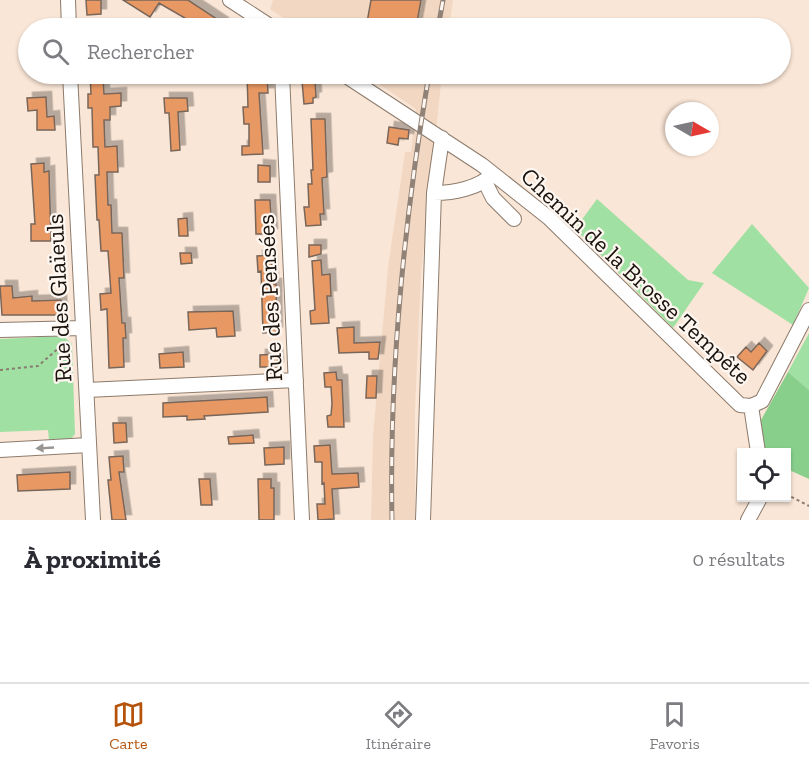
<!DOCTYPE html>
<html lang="fr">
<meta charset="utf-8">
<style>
:root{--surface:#fff;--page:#f2f2f3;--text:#2b2b33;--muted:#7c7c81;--line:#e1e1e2;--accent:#b45309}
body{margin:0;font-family:"Zilla Slab",serif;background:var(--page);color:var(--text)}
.controls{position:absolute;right:18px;bottom:18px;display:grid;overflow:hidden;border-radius:0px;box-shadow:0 2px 4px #0004}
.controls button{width:54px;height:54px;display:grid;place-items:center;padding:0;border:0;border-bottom:2px solid var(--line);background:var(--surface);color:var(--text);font:30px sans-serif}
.compass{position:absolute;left:665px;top:102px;width:54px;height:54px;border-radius:50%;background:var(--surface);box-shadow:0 2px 4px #0004;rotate:99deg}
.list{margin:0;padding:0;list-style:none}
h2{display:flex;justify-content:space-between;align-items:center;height:78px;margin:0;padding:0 24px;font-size:26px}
h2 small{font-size:20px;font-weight:400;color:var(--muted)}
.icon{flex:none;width:33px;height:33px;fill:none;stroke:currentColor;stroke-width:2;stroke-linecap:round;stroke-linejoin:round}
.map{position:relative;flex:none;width:809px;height:520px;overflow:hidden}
.search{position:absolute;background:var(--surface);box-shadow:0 2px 4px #0004;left:18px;right:18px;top:18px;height:66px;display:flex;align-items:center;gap:15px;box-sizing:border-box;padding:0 21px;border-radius:33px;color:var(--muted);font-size:22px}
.sheet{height:162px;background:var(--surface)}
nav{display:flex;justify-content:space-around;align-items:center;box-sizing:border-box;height:84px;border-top:2px solid var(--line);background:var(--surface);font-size:16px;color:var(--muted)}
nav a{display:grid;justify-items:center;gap:3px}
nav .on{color:var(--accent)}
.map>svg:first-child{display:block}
</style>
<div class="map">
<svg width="809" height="520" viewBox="0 0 809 520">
<defs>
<filter id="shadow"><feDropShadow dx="5.5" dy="-5.5" stdDeviation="0" flood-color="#0004"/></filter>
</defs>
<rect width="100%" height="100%" fill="#fae6d6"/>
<!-- built -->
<path fill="#f2d8c3" d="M273,0H453L449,28H298L270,9Z
M364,74H442L421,273L415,409V520H371L373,436L388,267L405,152H411L416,109Z"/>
<!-- green -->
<path fill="#a0e0a3" d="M597,199L688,280L704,283L673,328L575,229Z
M752,224L809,288L793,325L712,273Z
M809,333V390L788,372Z
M63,336L72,344L75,434L71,439L49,440L48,430L0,432V339Z"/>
<!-- forest -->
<path fill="#88cf8c" d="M788,372L809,390V479L787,469L786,452H766L761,447V420Z"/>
<!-- building -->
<path fill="#e89863" stroke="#79665a" stroke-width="1.5" filter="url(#shadow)" d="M86,0H101V14L87,15Z
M123,0H188L223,23L217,28H202L159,3L150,17Z
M371,0H421L416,28H366Z
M90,74H103L104,94L121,93V106L110,107V120H104L105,147L117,146L118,172H107L108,205H111L112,233H122L124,278H119L122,323H125L126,338H123L124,367L109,368L107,309L101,310L100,294L111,293L108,251H101L99,220H97L95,175H99L98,147H93L92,108H88V94H91Z
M247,74H267L268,93H259L263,154L242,155V146H249V124H244L243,107H248Z
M315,80L316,97L313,98V103L304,104L302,81Z
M46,97L47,117L54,116L55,130H37V110L28,111L27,98Z
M164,98H187L188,111L178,112L180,150L171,151L169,113H165Z
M311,119H325L327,177L322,178L324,214H320L321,225L306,226L304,207H309L308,184H312L311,170H313Z
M389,127L409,130L408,139L399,138L398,145L387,143Z
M44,163V172L49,171L51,241H31V224H35L31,164Z
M258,165L270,166V182H258Z
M255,200H270L272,234H256Z
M187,218L188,236H179L178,219Z
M309,245H321V254L309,257Z
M180,253H191L192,263L181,264Z
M271,255L273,284H276L277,332L263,333L261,271L258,272L257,256Z
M321,260L322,275L330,274L331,296H327L329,323L311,324L310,311L315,310L312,261Z
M0,286H12L13,298L32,296V301L61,300L62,315H2Z
M233,311L235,336L217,337L216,328L189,330L188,312Z
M354,327V343L380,342L378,359H369V352L339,353L337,328Z
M759,343L767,351L753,370L737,357L746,347L751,352Z
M183,352L184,367L160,368L159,354Z
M277,354L278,367H260V355Z
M336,372L337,380H342L344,427H328L327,416L331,415L332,404L331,387H325L324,373Z
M367,376H377L376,398H366Z
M267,397L268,412L204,416L205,419L187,420V416L163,417V403Z
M113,423H126L127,442L114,443Z
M253,435L254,443L229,444L228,437Z
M330,445L332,474L358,473L359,487L332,489L334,519L318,520L317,504H325L324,483L322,484V462H315L314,446Z
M284,447V464L265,465L264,448Z
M123,456L124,472H119L126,520H112L108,480H111L109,457Z
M70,472V489L18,491L17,475Z
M199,479H210L212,505H201Z
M258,479H271V488H274V520H259Z"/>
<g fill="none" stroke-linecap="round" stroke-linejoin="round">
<!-- minor casing -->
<g stroke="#8c7b6c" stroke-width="16">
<path id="minor" d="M68,0L69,28
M230,0L273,28
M70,74L93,520
M282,74L302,520
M343,74L482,165L549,218L740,405L751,406L762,401L809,310
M485,182L493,198L514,219
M434,193C454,193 479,188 493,174
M0,330L83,328
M87,390L296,380
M751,406L758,452
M0,450L89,445
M423,520L434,193L442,138
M748,520L760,498"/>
</g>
<!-- path -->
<path stroke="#887a70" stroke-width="2" stroke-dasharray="3 3" stroke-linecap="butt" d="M0,370L38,366L67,341
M786,494L809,506"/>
<!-- minor -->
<use href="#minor" stroke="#fff" stroke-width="14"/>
<!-- rail casing -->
<g stroke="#908277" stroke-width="5">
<path id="rail" d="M438,28L443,0
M392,520C389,371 404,221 429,74"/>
</g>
<!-- rail -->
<use href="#rail" stroke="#fef6f0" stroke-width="3" stroke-dasharray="9" stroke-linecap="butt"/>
</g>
<!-- one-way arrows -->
<defs><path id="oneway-solid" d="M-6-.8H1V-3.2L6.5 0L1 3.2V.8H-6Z" transform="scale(1.5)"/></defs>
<use fill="#989592" href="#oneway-solid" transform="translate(45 448) rotate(177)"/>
<g text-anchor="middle" stroke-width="4.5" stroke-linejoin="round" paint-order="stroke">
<!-- street labels -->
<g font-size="24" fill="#1a130d" stroke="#fef6f0">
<text transform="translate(636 276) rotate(43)" y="8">Chemin de la Brosse Tempête</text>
<text transform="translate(59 298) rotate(-93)" y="8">Rue des Glaïeuls</text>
<text transform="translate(270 298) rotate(-93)" y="8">Rue des Pensées</text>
</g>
</g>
</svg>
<div class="controls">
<button><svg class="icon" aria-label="locate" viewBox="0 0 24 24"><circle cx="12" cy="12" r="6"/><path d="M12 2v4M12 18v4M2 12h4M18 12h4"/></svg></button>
</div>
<svg class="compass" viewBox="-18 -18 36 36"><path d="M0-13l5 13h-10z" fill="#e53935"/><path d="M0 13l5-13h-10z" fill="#7c7c81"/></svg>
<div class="search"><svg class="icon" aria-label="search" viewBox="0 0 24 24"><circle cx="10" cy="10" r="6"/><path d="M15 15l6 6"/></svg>Rechercher</div>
</div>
<section class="sheet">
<h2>À proximité<small>0 résultats</small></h2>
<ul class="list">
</ul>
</section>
<nav>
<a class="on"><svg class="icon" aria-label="map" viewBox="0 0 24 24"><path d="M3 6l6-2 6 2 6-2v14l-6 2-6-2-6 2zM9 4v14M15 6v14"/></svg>Carte</a>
<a><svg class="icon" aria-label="directions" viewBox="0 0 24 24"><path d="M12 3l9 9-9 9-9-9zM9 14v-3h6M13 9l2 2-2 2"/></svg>Itinéraire</a>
<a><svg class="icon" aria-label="saved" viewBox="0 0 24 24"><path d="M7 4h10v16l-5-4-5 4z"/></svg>Favoris</a>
</nav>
